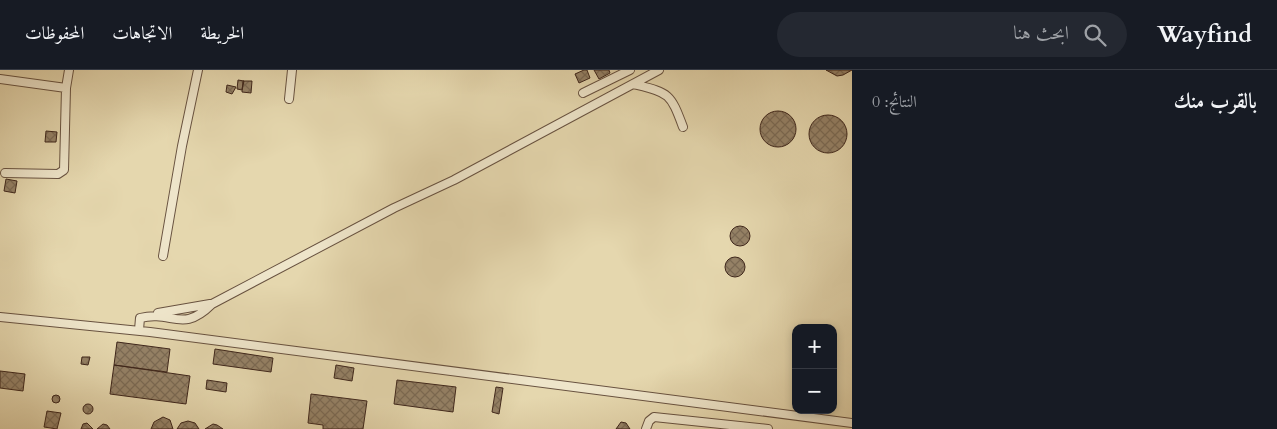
<!DOCTYPE html>
<html lang="ar">
<meta charset="utf-8">
<style>
:root{--surface:#171b24;--page:#242831;--text:#f1f3f6;--muted:#9ea1a6;--line:#363941}
body{margin:0;font-family:Cardo,Amiri,serif;background:var(--page);color:var(--text);direction:rtl}
.controls{position:absolute;right:15px;bottom:15px;display:grid;overflow:hidden;border-radius:10px;box-shadow:0 2px 8px #0003}
.controls button{width:45px;height:45px;display:grid;place-items:center;padding:0;border:0;border-bottom:1px solid var(--line);background:var(--surface);color:var(--text);font:25px sans-serif}
.list{margin:0;padding:0;list-style:none}
h2{display:flex;justify-content:space-between;align-items:center;height:65px;margin:0;padding:0 20px;font-size:21px}
h2 small{font-size:16px;font-weight:400;color:var(--muted)}
.icon{flex:none;width:28px;height:28px;fill:none;stroke:currentColor;stroke-width:2;stroke-linecap:round;stroke-linejoin:round}
.map{position:relative;flex:none;width:852px;height:359px;overflow:hidden;direction:ltr}
header{display:flex;align-items:center;gap:30px;box-sizing:border-box;height:70px;padding:0 25px;background:var(--surface);border-bottom:1px solid var(--line)}
header strong{font-size:24px}
nav{display:flex;gap:28px;margin-inline-start:auto;font-size:18px}
.search{width:350px;height:45px;background:var(--page);display:flex;align-items:center;gap:12px;box-sizing:border-box;padding:0 18px;border-radius:28px;color:var(--muted);font-size:19px}
main{display:flex}
aside{flex:1;background:var(--surface)}
.map>svg:first-child{display:block}
</style>
<header>
<strong>Wayfind</strong>
<div class="search"><svg class="icon" aria-label="search" viewBox="0 0 24 24"><circle cx="10" cy="10" r="6"/><path d="M15 15l6 6"/></svg>ابحث هنا</div>
<nav><a>الخريطة</a><a>الاتجاهات</a><a>المحفوظات</a></nav>
</header>
<main>
<aside>
<h2>بالقرب منك<small>النتائج: 0</small></h2>
<ul class="list">
</ul>
</aside>
<div class="map">
<svg width="852" height="359" viewBox="0 0 852 359">
<defs>
<pattern id="building-cross-hatch" width="8" height="8" patternUnits="userSpaceOnUse" patternTransform="scale(1.25)"><rect width="8" height="8" fill="#958267"/><path d="M0 0l8 8M0 8l8-8" fill="none" stroke="#7b6a54"/></pattern>
</defs>
<rect width="100%" height="100%" fill="#e5d7ae"/>
<filter id="stains"><feTurbulence type="fractalNoise" baseFrequency=".004" numOctaves="4"/><feColorMatrix values="0 0 0 0 .2 0 0 0 0 .09 0 0 0 0 .02 0 0 0 .5 -.17"/></filter>
<radialGradient id="worn" r=".72"><stop offset=".6" stop-color="#630" stop-opacity="0"/><stop offset="1" stop-color="#630" stop-opacity=".3"/></radialGradient>
<!-- building -->
<path fill="url(#building-cross-hatch)" stroke="#3e261b" d="M584,0H587L590,8L579,13L575,4Z
M594,0H609L610,3L599,9Z
M826,0H852L843,5L837,6Z
M238,10L244,11L242,20L237,19Z
M243,11H252L251,23L242,22Z
M227,15L236,17L232,24L226,22Z
M760 59a18 18 0 1 1 36 0a18 18 0 1 1-36 0Z
M809 64a19 19 0 1 1 38 0a19 19 0 1 1-38 0Z
M46,61L57,62L56,72H45Z
M6,109L17,111L15,123L4,121Z
M730 166a10 10 0 1 1 20 0a10 10 0 1 1-20 0Z
M725 197a10 10 0 1 1 20 0a10 10 0 1 1-20 0Z
M117,272L170,279L167,302L114,295Z
M215,279L273,288L271,302L213,294Z
M82,287H90L88,295L81,294Z
M114,295L190,306L186,334L110,324Z
M336,295L354,298L352,311L334,308Z
M0,301L25,304L23,321L0,318Z
M207,310L227,313L226,322L206,319Z
M397,310L456,317L453,342L394,334Z
M496,317L503,318L499,344L492,342Z
M311,324L367,331L363,359H323V355L308,353Z
M52 329a4 4 0 1 1 8 0a4 4 0 1 1-8 0Z
M83 339a5 5 0 1 1 10 0a5 5 0 1 1-10 0Z
M47,341L61,343L57,359L44,357Z
M163,347L170,350L173,359H151L154,352Z
M188,351L195,353L199,359H177L181,353Z
M621,352L626,353L630,359H616Z
M87,353L93,359H81L83,354Z
M103,354L107,355L110,359H97Z
M213,354L217,355L223,359H205Z"/>
<g fill="none" stroke-linecap="round" stroke-linejoin="round">
<!-- minor casing -->
<g stroke="#685240" stroke-width="10">
<path id="minor" d="M0,9L66,18
M633,14C669,23 670,22 683,57
M583,23L630,0
M289,29L292,0
M5,103L58,104L64,100L66,18L69,0
M163,186L182,76L198,0
M158,243L210,234
M0,247L150,262L852,353
M139,260L140,248C173,240 182,264 212,234L394,138L454,110L659,0
M646,359L649,351L654,347L768,359"/>
</g>
<!-- minor -->
<use href="#minor" stroke="#eee5ca" stroke-width="8"/>
</g>
<rect width="100%" height="100%" filter="url(#stains)"/>
<rect width="100%" height="100%" fill="url(#worn)"/>
</svg>
<div class="controls">
<button>+</button>
<button>−</button>
</div>
</div>
</main>
